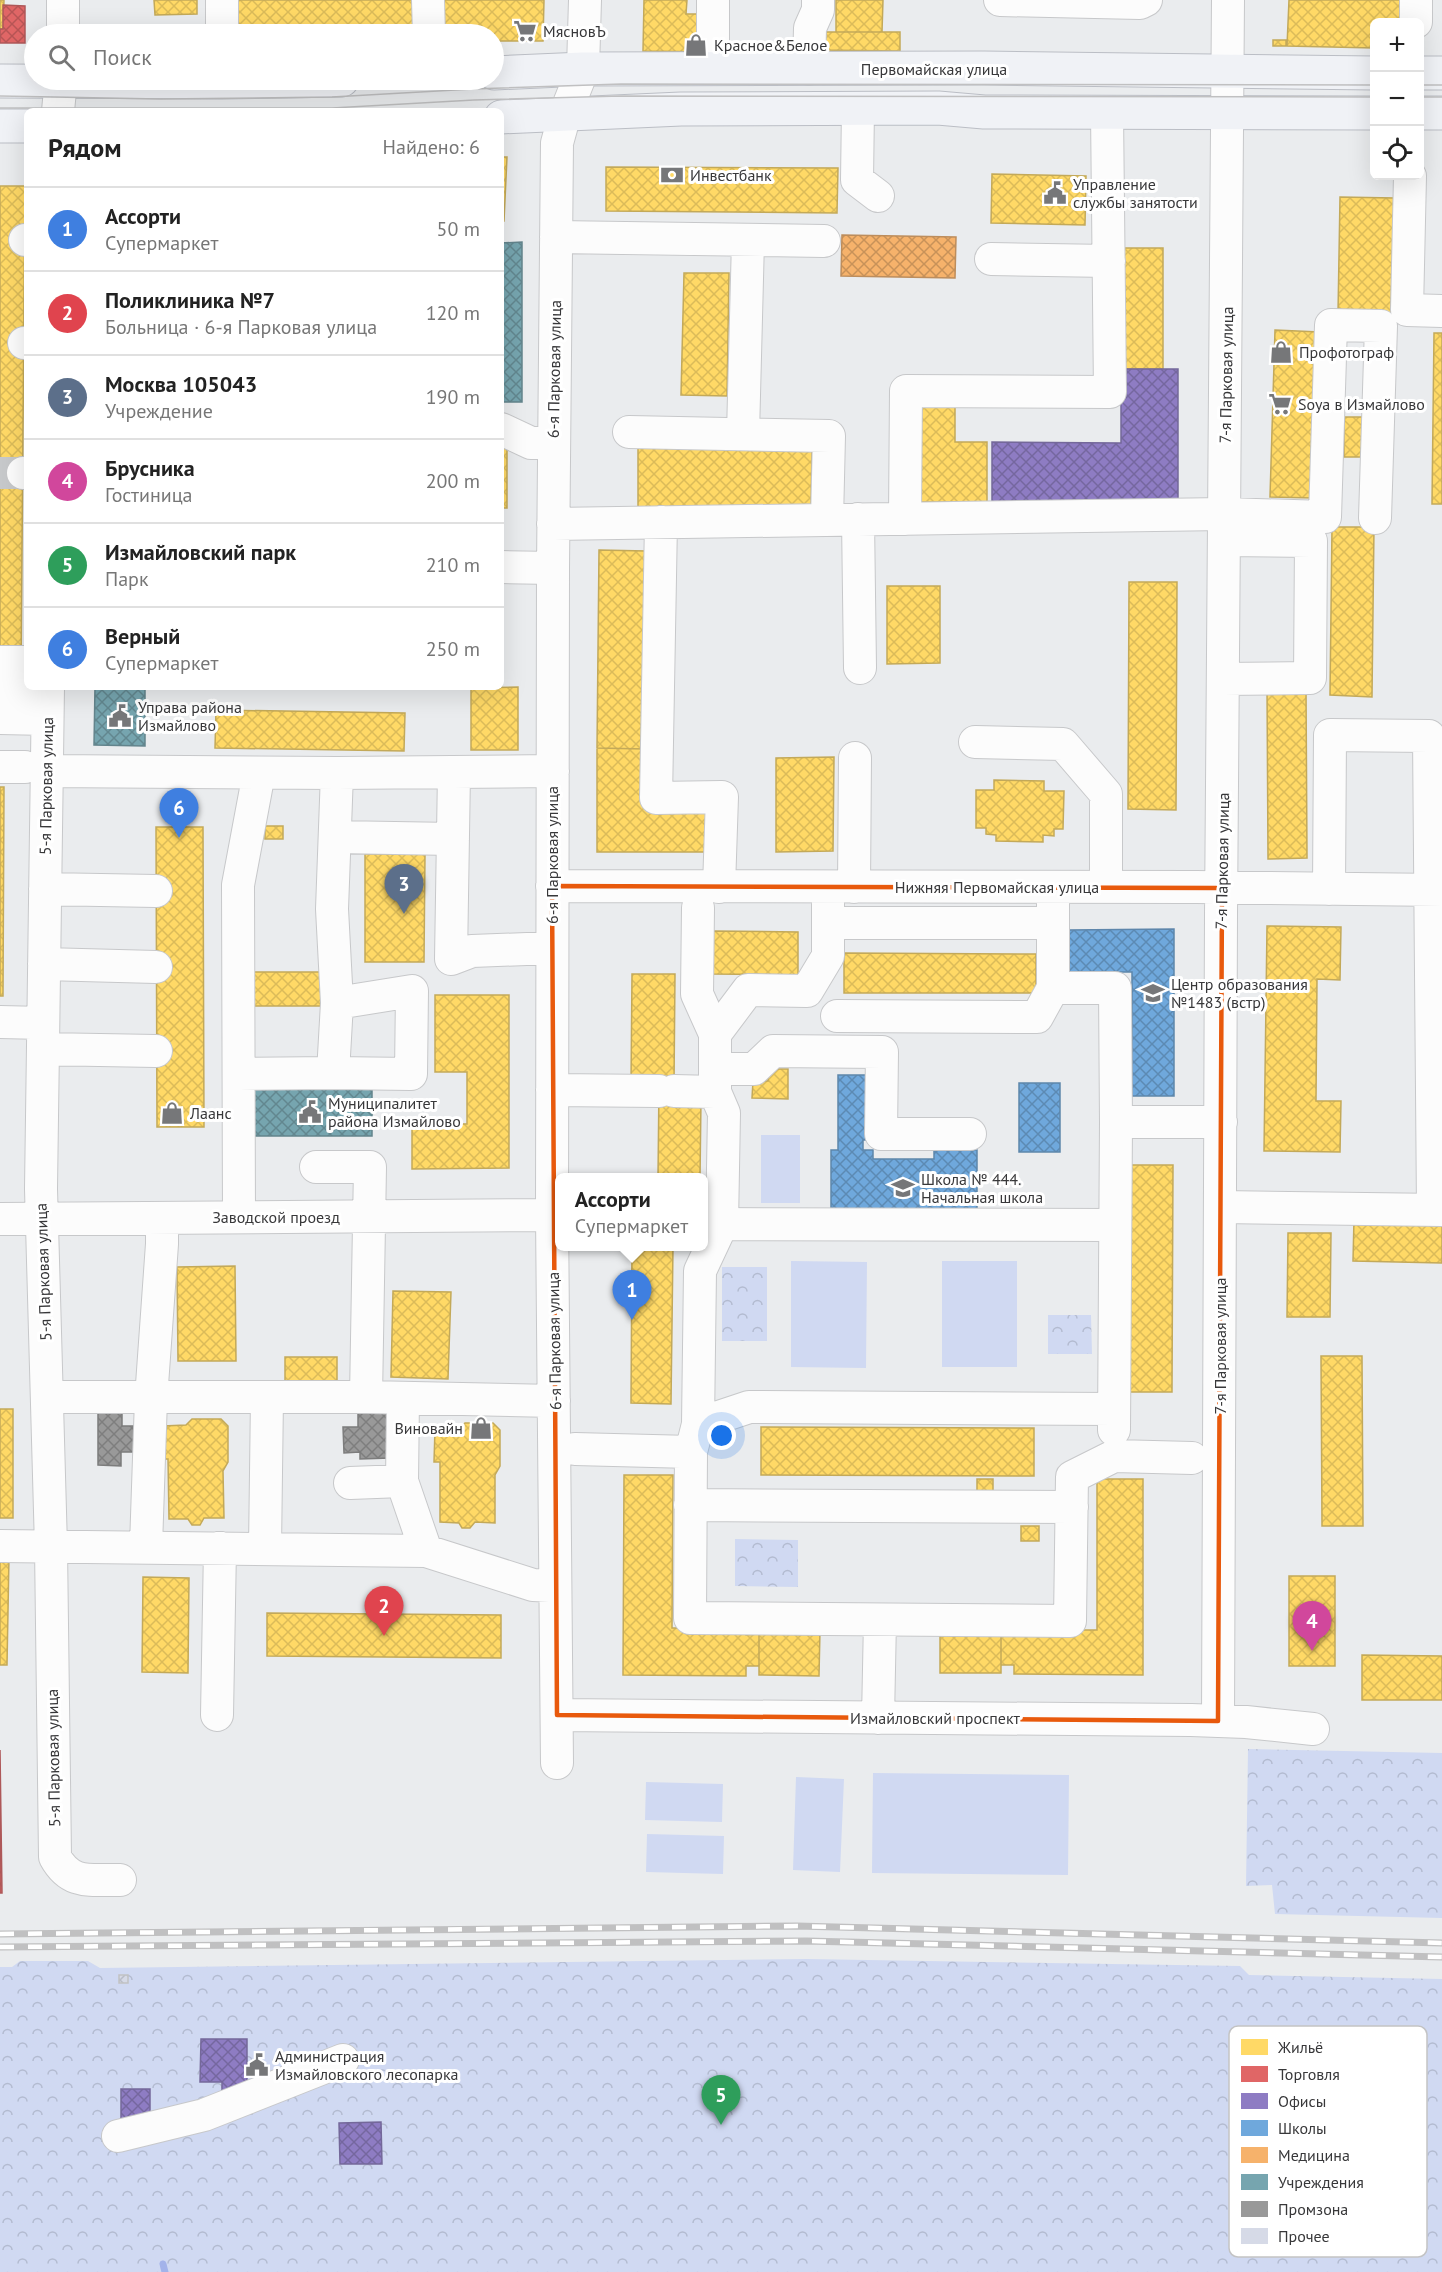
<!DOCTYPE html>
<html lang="ru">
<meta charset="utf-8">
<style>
:root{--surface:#fff;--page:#f6f6f6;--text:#222;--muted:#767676;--line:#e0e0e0;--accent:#db2777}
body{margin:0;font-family:"PT Sans",sans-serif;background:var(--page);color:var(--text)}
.controls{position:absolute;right:18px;top:18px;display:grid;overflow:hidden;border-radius:9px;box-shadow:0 6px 24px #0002}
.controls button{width:54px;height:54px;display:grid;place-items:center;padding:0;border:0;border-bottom:2px solid var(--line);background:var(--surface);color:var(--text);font:30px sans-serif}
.you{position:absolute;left:722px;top:1436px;width:21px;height:21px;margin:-15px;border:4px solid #fff;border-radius:50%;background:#1a73e8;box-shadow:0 0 0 9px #1a73e833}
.badge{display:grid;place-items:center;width:39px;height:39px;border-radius:50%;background:var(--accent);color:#fff;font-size:20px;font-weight:700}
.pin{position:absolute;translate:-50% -50px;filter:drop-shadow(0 2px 3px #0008)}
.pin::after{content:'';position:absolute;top:32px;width:21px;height:18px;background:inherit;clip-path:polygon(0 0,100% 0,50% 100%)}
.popup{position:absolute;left:555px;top:1173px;width:153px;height:78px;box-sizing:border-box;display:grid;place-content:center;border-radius:9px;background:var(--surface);filter:drop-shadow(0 2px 4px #0005);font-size:20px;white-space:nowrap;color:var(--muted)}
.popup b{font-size:22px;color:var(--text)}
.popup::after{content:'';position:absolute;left:50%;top:100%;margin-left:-12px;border:12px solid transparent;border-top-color:var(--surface)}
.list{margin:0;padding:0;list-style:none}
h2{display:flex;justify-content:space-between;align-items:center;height:78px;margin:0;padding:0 24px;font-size:26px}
h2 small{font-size:20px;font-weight:400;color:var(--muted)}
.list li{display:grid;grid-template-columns:39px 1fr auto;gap:18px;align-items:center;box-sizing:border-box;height:84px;padding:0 24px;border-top:2px solid var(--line)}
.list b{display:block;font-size:22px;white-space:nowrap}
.list p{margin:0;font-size:20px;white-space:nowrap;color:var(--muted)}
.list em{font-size:20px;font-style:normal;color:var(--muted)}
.icon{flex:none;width:33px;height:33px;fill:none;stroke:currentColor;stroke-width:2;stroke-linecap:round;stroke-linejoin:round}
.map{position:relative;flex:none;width:1442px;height:2272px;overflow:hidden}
.search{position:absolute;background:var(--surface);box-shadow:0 6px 24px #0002;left:24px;top:24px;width:480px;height:66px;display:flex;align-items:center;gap:15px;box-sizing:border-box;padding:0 21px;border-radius:33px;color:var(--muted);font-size:22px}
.panel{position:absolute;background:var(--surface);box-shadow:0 6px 24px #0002;left:24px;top:108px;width:480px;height:582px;border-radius:9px}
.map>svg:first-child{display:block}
</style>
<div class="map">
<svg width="1442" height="2272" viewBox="0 0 1442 2272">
<defs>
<pattern id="park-crowns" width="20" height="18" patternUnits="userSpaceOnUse" patternTransform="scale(1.5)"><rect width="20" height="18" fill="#d0d9f2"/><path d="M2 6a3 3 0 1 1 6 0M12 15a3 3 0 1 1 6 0" fill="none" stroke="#b3bbd0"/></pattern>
<pattern id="homes-cross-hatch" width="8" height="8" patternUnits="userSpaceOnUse" patternTransform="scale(1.5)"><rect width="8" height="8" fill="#ffd966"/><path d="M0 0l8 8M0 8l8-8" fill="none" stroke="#dbbb59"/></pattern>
<pattern id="shops-cross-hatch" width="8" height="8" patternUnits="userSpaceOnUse" patternTransform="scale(1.5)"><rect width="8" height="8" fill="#e06666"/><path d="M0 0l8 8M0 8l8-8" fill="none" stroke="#b75555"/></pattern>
<pattern id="offices-cross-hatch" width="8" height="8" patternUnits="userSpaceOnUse" patternTransform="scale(1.5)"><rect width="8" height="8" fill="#8e7cc3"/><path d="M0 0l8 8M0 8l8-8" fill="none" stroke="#75679f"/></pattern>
<pattern id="schools-cross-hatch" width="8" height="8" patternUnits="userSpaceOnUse" patternTransform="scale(1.5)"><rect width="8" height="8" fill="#6fa8dc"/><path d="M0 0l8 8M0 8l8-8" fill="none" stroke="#5c8ab3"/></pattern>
<pattern id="health-cross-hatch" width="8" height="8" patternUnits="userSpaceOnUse" patternTransform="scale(1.5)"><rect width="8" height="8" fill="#f6b26b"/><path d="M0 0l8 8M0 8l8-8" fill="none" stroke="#c89259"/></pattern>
<pattern id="public-cross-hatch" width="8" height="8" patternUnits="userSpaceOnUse" patternTransform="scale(1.5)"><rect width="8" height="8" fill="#76a5af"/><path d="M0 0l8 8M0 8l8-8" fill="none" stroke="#62878f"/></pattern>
<pattern id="industry-cross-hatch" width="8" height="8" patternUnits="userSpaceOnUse" patternTransform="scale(1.5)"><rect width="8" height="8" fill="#999"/><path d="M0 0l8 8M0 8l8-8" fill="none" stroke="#7e7e7e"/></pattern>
<pattern id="building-cross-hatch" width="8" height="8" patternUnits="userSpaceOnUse" patternTransform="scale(1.5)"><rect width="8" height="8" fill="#d6dae7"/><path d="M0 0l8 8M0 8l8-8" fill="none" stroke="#b8bcc7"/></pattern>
</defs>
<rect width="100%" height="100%" fill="#eaecee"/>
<!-- park -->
<path fill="url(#park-crowns)" d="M722,1267H767V1341H722Z
M1048,1315H1091L1092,1354H1048Z
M735,1539L798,1540V1587L735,1586Z
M1248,1749L1442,1753V1918L1275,1914L1272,1885L1246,1886Z
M807,1959L1240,1966L1249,1975L1442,1979V2272H0V1967H12L20,1961H88L100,1968Z"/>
<!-- pitch -->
<path fill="#d0d9f2" d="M761,1135H800V1203H761Z
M791,1261L867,1262L866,1368L791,1367Z
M942,1261H1017V1367H942Z
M873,1773L1069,1775L1068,1875L872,1873Z
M796,1777L844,1779L840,1872L793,1870Z
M646,1782L723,1784L722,1822L645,1820Z
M647,1834L724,1836L723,1874L646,1872Z"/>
<!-- homes -->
<path fill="url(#homes-cross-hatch)" stroke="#c3a959" stroke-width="1.5" d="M0,0H4L3,29H0Z
M154,0H197V14L155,15Z
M235,0H414V34H235Z
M443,0H544L543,41H494V34H442Z
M644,0H687L686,14H709V52L643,51Z
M836,0H883L882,32H836Z
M1289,0H1402V22H1374V48L1287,46Z
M816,32H900V51L816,50Z
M1273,40H1286V46H1273Z
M501,157H507L504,221H501Z
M606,167L838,168L837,213L606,211Z
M992,174L1086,176L1085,225L991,223Z
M0,186H25L21,676L0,678Z
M1340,197L1394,198L1391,313H1338Z
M1121,248H1163V369H1121Z
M684,273H729L727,396L681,395Z
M1275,330L1319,332L1313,498L1270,497Z
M1434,333H1442V504H1432Z
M916,405H955V442H987V502H917Z
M1344,417H1372L1373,457H1344Z
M501,435H507V508H501Z
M638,445L812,448L811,510L638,507Z
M1332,527H1374L1372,697L1330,695Z
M599,550L646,551L645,749L597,748Z
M1129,582H1177L1176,810L1128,809Z
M887,586H940V663L887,664Z
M1267,686H1306L1307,858L1268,859Z
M518,687V750H471V688Z
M216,710L405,713L404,751L215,748Z
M597,748L645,749V808H707V852H597Z
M834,757L833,851L776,852V758Z
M994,780L1044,781V791H1064L1063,829H1054V836L1043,835V842L996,841V835L986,834V828H976V790H994Z
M0,787H4L3,996H0Z
M265,826H283V839H265Z
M156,827H203L204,1127H157Z
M365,854H425L424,962H365Z
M1267,926L1341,927L1340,980L1317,979L1316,1101H1341L1340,1152L1264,1151Z
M713,931L798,932V975L713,974Z
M844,953L1036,954V993H844Z
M252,972H332L333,1006H252Z
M632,974H675L674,1085L631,1084Z
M435,995H509V1168L412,1169V1123L467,1124V1072H435Z
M768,1069H788V1099L752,1098L753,1081H768Z
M659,1084L701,1099L700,1178H658Z
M1130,1165H1173L1172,1392H1128Z
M1354,1219L1442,1220V1263L1353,1261Z
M1288,1233H1331L1330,1317H1287Z
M632,1246H673L671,1404L631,1403Z
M235,1266L236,1361H178L177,1267Z
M393,1291L451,1292L448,1379L391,1377Z
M1321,1356H1362L1363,1526H1322Z
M285,1357H337V1381H285Z
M0,1409H13V1518H0Z
M192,1419H221L228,1426V1462L223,1471L224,1518H204L200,1525H192L188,1519H169L168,1459H163V1426L186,1425Z
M465,1423H493L500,1430V1466L495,1475V1523L475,1522L470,1528H462L459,1523L440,1522V1462H434L435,1429H459Z
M761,1427L1034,1428V1476L761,1475Z
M624,1475H673L672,1628H746V1635L759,1634V1666H746V1676L623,1675Z
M977,1479H993V1499H977Z
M1097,1479H1143V1675L1014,1674V1665H1001V1635L1014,1630H1097Z
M1021,1526H1039V1541H1021Z
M0,1557H9L7,1665H0Z
M1289,1576H1335V1666H1289Z
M143,1577L189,1578L188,1673L142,1672Z
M267,1613L501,1615V1658L267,1656Z
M759,1629L820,1630L819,1676L759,1675Z
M940,1630H1001V1673H940Z
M1362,1655L1442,1656V1700H1362Z"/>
<!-- shops -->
<path fill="url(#shops-cross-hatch)" stroke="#ae5859" stroke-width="1.5" d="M3,5L25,6V43H0V29H3Z
M0,1750L2,1893H0Z"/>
<!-- offices -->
<path fill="url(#offices-cross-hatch)" stroke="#74689a" stroke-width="1.5" d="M1121,369H1178V503L992,502V442L1121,443Z
M201,2039H247V2092H222V2082H200Z
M121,2089H150V2121H121Z
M381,2122L382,2164H340L339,2123Z"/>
<!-- schools -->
<path fill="url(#schools-cross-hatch)" stroke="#5e86ab" stroke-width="1.5" d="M1174,929V1096H1132V972H1068V930Z
M838,1075H870V1140H863V1150H873V1159H934V1150H977V1213H831V1150H838Z
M1019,1083H1060V1152H1019Z"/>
<!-- health -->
<path fill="url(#health-cross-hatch)" stroke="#bd8d5c" stroke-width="1.5" d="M842,235L956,237L955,278L841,276Z"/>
<!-- public -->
<path fill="url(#public-cross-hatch)" stroke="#63848c" stroke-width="1.5" d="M522,242V402H501V243Z
M95,687H145V746L94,745Z
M372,1088V1136H248V1089Z"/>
<!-- industry -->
<path fill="url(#industry-cross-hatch)" stroke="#7c7c7c" stroke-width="1.5" d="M389,1412L390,1458L360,1459V1452L344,1453L343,1427H358V1413Z
M98,1413H122V1426H139V1452H121V1466L98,1465Z"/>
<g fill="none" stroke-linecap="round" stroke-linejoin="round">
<!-- stream -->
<path stroke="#a3b3ea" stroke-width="7" d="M163,2264L165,2272"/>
</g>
<!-- building -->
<path fill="url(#building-cross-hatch)" stroke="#c1c2c4" stroke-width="1.5" d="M119,1975H128V1983H119Z"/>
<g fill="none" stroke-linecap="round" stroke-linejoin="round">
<!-- minor-tunnel -->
<path stroke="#c6c8ca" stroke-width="32" stroke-dasharray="32 16" stroke-linecap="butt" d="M0,473H23"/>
<!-- minor casing -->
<g stroke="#c7c8ca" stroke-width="34">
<path id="minor" d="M63,0V34
M222,0V34
M428,0L429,34
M1000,0L1140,3L1146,0
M1416,22V0
M713,69V0
M809,69L810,28L818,10V0
M858,108L857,180L878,196
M58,111L61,80
M1410,176L1407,310L1442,311
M556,237L824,241
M25,240H27
M991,259L1109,261
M24,343H27
M501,429L531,443H554
M629,432L829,436L827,520
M743,434L748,240
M23,473H27
M858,519L860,668
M905,519L906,391L1110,392L1107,112
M661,522L656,798L722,797L719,887
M553,524L1224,514L1325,517L1331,325L1381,326L1375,518
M501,567L553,568
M0,662H27
M1223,679L1310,678L1311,541L1224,540
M48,687L41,1189L51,1547L55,1857C71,1886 91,1879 120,1880
M0,689L48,690
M0,718L47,719
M975,742L1063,744L1106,794V887
M0,767H25
M47,771L337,773L553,771
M454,772L451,959L472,951L552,948
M336,837L453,839
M552,886L1196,887L1442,890
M854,887L855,758
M1053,887V988H1115L1116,1122H1221
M45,889L156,891
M1329,889L1330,735L1429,736L1433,1210
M828,903V923H1053
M698,908L697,994L715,1034
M44,964L156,967
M837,1016L1037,1017L1053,988
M0,1022L43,1023
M43,1049L156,1051
M715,1069H754L773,1051L882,1052L881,1134H970
M333,1073L411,1074L412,991L337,1003
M239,1074L333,1073L337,1003L332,909L337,773
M552,1090L659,1091
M674,1091L715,1092V1034L748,990L807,991L828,956V923
M316,1167H370L366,1397
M1221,1207L1442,1210
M239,1217L238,885L259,773
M0,1219L552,1215
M704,1224L1115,1225
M47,1397H366L554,1401
M403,1398L402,1481L426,1551
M698,1424L700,1271L722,1224L724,1113L715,1092
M1114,1430L1116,1122
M575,1449L691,1452L690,1618L1070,1621L1072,1477L1114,1456L1192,1458
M691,1452L698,1424L749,1407L1114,1409
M350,1483L402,1481
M690,1505L1072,1507
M0,1546L426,1551L533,1585L555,1586
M146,1546L151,1399L162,1244V1218
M265,1549L267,1397
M217,1715L220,1548
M557,1715L1191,1720L1246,1722L1313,1729
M878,1718L880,1620
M1218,1721L1221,915L1228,0
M557,1763L552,1215L553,568L557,143L565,114L583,69L585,0
M118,2136L204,2115L343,2060"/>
</g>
<!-- major casing -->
<g stroke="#bbbec5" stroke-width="35">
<path id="major" d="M494,73L583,69L984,68L1374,73
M1420,73H1442
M0,81L222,82L342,80
M1420,113H1442
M501,117L681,109L938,108L984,112L1374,113
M0,126H27"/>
</g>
<!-- minor -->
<use href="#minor" stroke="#fcfcfc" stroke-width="32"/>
<!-- major -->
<use href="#major" stroke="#f0f2f6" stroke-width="33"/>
<!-- tram -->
<path stroke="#c0c0c1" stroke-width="1.5" d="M1420,85H1442
M0,96L160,99L332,97L473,89L621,84L1374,85
M1420,97H1442
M0,108H332L474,100L621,96L1374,97"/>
<!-- rail casing -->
<g stroke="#c0c0c1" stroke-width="7">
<path id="rail" d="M0,1934L797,1926L1442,1943
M0,1947L807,1941L1442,1957"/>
</g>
<!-- rail -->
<use href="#rail" stroke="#fff" stroke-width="4.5" stroke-dasharray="14" stroke-linecap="butt"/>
</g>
<!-- marked area -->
<path fill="none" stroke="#e8590c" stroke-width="4.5" stroke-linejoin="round" d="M552,886L1222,888L1218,1721L557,1715Z"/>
<!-- icons -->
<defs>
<g id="supermarket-bare" transform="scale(1.8)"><path d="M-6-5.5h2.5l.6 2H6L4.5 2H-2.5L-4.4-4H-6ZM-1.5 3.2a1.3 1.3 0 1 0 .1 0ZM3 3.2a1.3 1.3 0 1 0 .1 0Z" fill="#767779" stroke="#fff" stroke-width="2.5" paint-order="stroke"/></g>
<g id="shop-bare" transform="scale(1.8)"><path d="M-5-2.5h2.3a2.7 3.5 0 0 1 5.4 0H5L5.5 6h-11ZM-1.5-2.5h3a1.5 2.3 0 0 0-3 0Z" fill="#767779" stroke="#fff" stroke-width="2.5" paint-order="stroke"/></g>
<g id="bank-bare" transform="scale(1.8)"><path d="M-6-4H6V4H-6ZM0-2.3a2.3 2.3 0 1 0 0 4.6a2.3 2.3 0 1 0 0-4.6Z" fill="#767779" stroke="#fff" stroke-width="2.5" paint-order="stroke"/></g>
<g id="civic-bare" transform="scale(1.8)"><path d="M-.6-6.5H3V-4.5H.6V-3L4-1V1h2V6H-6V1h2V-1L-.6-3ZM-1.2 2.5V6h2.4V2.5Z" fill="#767779" stroke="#fff" stroke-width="2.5" paint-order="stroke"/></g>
<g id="school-bare" transform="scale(1.8)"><path d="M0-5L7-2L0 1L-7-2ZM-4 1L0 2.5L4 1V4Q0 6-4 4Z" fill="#767779" stroke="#fff" stroke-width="2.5" paint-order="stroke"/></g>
</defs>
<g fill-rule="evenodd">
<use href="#supermarket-bare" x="525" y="31"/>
<use href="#shop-bare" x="696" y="45"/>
<use href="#bank-bare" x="672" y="175"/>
<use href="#civic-bare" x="1055" y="193"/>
<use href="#shop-bare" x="1281" y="352"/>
<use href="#supermarket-bare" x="1280" y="404"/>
<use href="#civic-bare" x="120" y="716"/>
<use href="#school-bare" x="1153" y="993"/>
<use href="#civic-bare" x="310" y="1112"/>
<use href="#shop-bare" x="172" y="1113"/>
<use href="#school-bare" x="903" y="1188"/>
<use href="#shop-bare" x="481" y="1428"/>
<use href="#civic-bare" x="257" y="2065"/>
</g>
<g text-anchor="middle" stroke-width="6" stroke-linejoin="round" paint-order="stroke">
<!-- poi labels -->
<g font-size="16" fill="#38383a" stroke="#fff" text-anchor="start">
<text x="543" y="37">МясновЪ</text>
<text x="714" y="51">Красное&amp;Белое</text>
<text x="690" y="181">Инвестбанк</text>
<text x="1073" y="190">Управление<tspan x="1073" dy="18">cлужбы занятости</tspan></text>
<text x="1299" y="358">Профотограф</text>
<text x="1298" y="410">Soya в Измайлово</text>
<text x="138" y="713">Управа района<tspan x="138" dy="18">Измайлово</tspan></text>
<text x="1171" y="990">Центр образования<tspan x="1171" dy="18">№1483 (встр)</tspan></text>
<text x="328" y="1109">Муниципалитет<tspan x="328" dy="18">района Измайлово</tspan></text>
<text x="190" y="1119">Лаанс</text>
<text x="921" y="1185">Школа № 444.<tspan x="921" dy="18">Начальная школа</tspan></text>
<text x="463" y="1434" text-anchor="end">Виновайн</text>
<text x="275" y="2062">Администрация<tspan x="275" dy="18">Измайловского лесопарка</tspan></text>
</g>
<!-- street labels -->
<g font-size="16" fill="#38383a" stroke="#fff">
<text x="934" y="75">Первомайская улица</text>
<text transform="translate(554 369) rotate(-89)" y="6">6-я Парковая улица</text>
<text transform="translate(1226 375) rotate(-89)" y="6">7-я Парковая улица</text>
<text transform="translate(46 786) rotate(-89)" y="6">5-я Парковая улица</text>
<text transform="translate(552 855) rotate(-90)" y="6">6-я Парковая улица</text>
<text transform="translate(1222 861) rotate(-89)" y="6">7-я Парковая улица</text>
<text x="997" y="893">Нижняя Первомайская улица</text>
<text x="276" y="1223">Заводской проезд</text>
<text transform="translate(43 1272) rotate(-92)" y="6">5-я Парковая улица</text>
<text transform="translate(554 1341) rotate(-91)" y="6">6-я Парковая улица</text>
<text transform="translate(1220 1346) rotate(-90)" y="6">7-я Парковая улица</text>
<text x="935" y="1724">Измайловский проспект</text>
<text transform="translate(53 1758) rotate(-91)" y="6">5-я Парковая улица</text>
</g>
</g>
<!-- legend -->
<rect x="1229" y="2026" width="198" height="231" rx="9" fill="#fff" stroke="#c3c3c4" stroke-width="1.5"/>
<rect x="1241" y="2039" width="27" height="16" fill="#ffd966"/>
<rect x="1241" y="2066" width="27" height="16" fill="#e06666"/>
<rect x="1241" y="2093" width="27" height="16" fill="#8e7cc3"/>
<rect x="1241" y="2120" width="27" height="16" fill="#6fa8dc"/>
<rect x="1241" y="2147" width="27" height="16" fill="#f6b26b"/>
<rect x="1241" y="2174" width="27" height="16" fill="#76a5af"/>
<rect x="1241" y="2201" width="27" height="16" fill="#999"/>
<rect x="1241" y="2228" width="27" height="16" fill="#d6dae7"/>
<g font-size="16" fill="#38383a">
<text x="1278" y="2053">Жильё</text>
<text x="1278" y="2080">Торговля</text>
<text x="1278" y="2107">Офисы</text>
<text x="1278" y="2134">Школы</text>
<text x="1278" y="2161">Медицина</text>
<text x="1278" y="2188">Учреждения</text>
<text x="1278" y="2215">Промзона</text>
<text x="1278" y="2242">Прочее</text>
</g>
</svg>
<div class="controls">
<button>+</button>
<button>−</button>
<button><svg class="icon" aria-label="locate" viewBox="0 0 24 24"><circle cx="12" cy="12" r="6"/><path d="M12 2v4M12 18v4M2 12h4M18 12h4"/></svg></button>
</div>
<div class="you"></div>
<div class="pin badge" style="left:632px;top:1320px;background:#3f7fe0">1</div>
<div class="popup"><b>Ассорти</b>Супермаркет</div>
<div class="pin badge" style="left:384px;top:1636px;background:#e0444e">2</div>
<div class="pin badge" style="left:404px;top:914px;background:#5c6f8a">3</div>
<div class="pin badge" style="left:1312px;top:1651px;background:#d1479c">4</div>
<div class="pin badge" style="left:721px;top:2125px;background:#2e9e5b">5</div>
<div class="pin badge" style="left:179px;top:838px;background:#3f7fe0">6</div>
<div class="search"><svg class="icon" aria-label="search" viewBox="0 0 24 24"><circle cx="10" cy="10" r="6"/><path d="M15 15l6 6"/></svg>Поиск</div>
<section class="panel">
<h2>Рядом<small>Найдено: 6</small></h2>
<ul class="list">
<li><span class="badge" style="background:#3f7fe0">1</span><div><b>Ассорти</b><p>Супермаркет</p></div><em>50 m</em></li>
<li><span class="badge" style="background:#e0444e">2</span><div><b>Поликлиника №7</b><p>Больница · 6-я Парковая улица</p></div><em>120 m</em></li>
<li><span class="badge" style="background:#5c6f8a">3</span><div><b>Москва 105043</b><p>Учреждение</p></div><em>190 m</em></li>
<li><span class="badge" style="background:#d1479c">4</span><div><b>Брусника</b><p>Гостиница</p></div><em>200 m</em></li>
<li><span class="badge" style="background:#2e9e5b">5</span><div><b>Измайловский парк</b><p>Парк</p></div><em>210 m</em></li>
<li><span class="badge" style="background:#3f7fe0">6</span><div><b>Верный</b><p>Супермаркет</p></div><em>250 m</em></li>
</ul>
</section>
</div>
